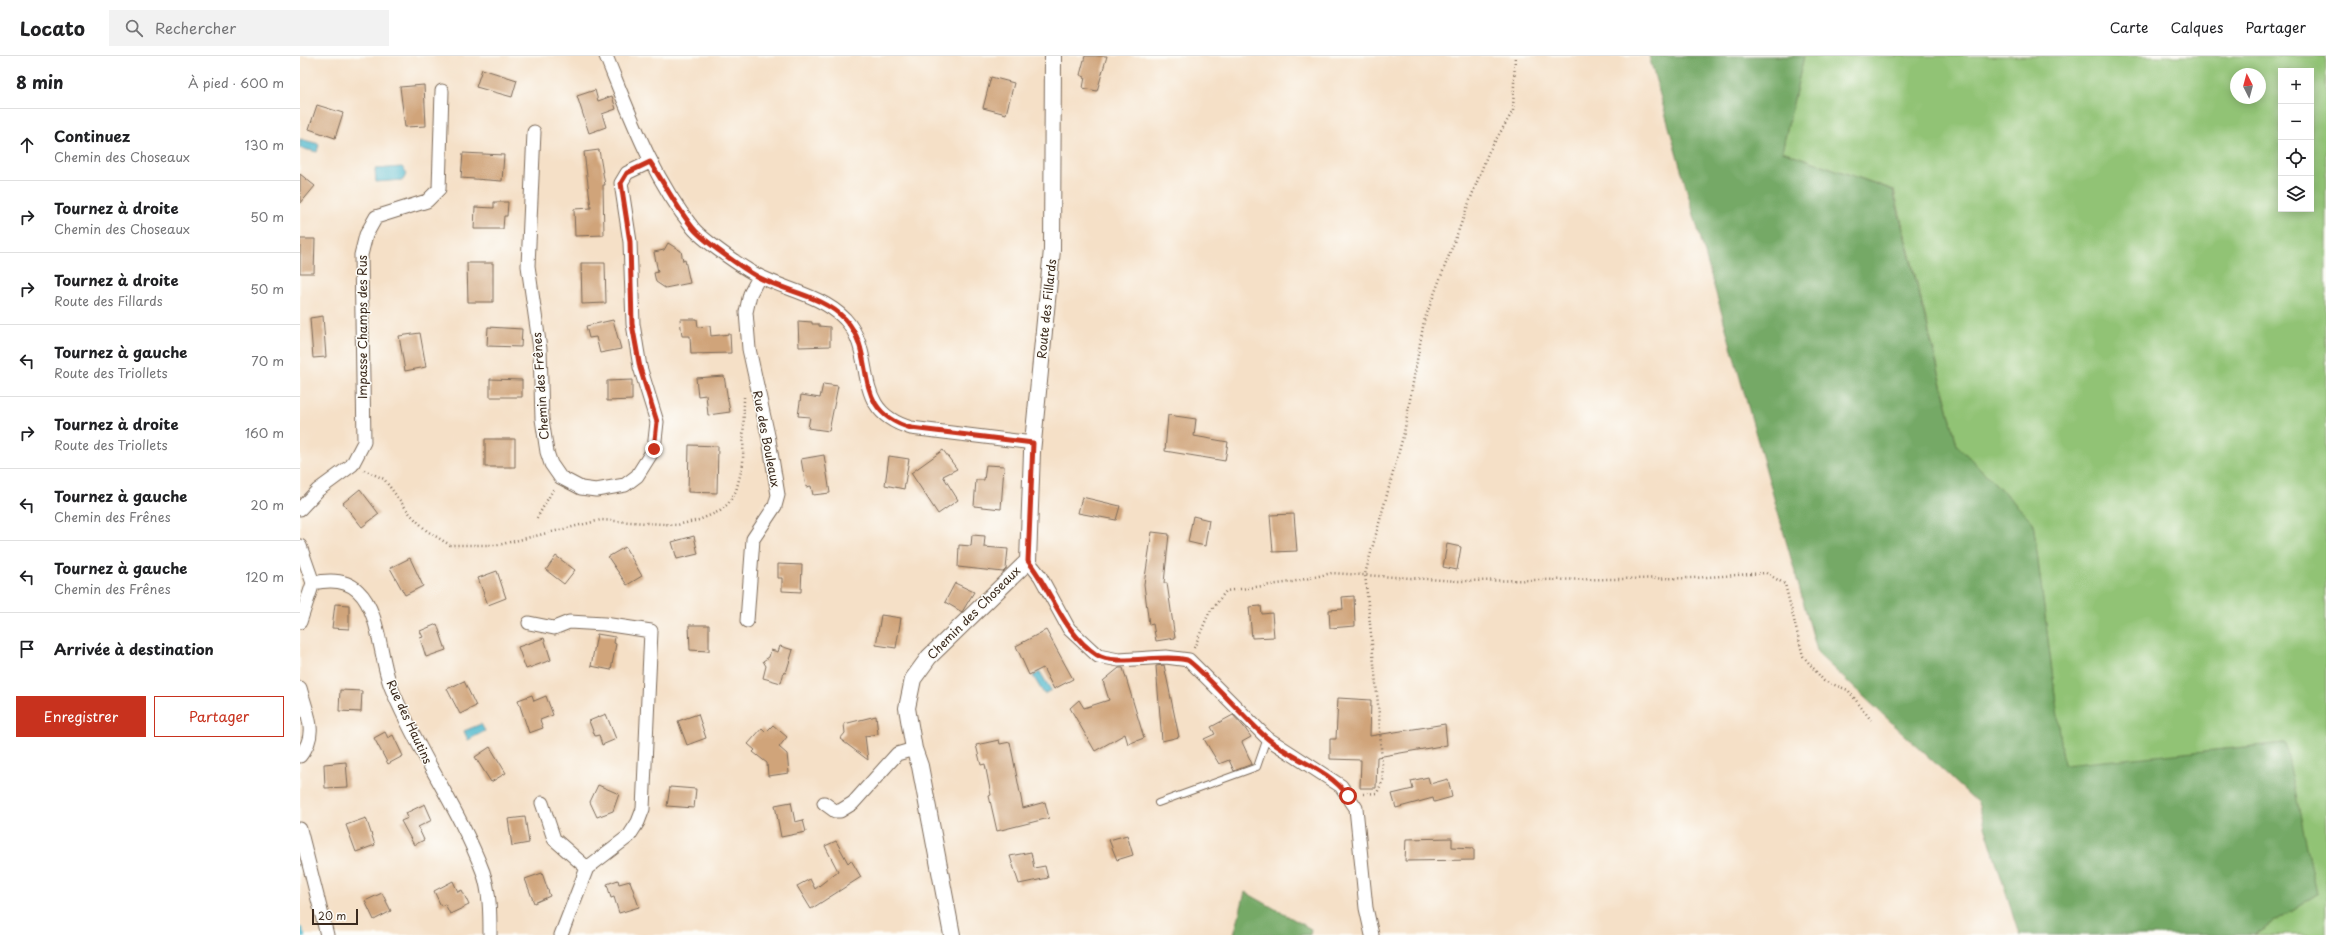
<!DOCTYPE html>
<html lang="fr">
<meta charset="utf-8">
<style>
:root{--surface:#fff;--page:#f2f2f2;--text:#202124;--muted:#757577;--line:#e0e0e0;--accent:#c8321e}
body{margin:0;font-family:"Playpen Sans",sans-serif;background:var(--page);color:var(--text)}
.controls{position:absolute;right:12px;top:12px;display:grid;overflow:hidden;border-radius:0px;box-shadow:0 2px 10px #0003}
.controls button{width:36px;height:36px;display:grid;place-items:center;padding:0;border:0;border-bottom:1px solid var(--line);background:var(--surface);color:var(--text);font:20px sans-serif}
.compass{position:absolute;left:1930px;top:12px;width:36px;height:36px;border-radius:50%;background:var(--surface);box-shadow:0 2px 10px #0003;rotate:354deg}
.scale{position:absolute;left:12px;bottom:10px;width:46px;box-sizing:border-box;padding-left:4px;border:2px solid #3b2a1e;border-top:0;font-size:11px;line-height:14px;white-space:nowrap;color:#3b2a1e;-webkit-text-stroke:3px #fdfcf7;paint-order:stroke}
.stop{position:absolute;width:12px;height:12px;margin:-9px;border:3px solid #c8321e;border-radius:50%;background:#fff}
.stop.end{background:#c8321e;border-color:#fff;box-shadow:0 1px 4px #0008}
.list{margin:0;padding:0;list-style:none}
h2{display:flex;justify-content:space-between;align-items:center;height:52px;margin:0;padding:0 16px;font-size:17px}
h2 small{font-size:13px;font-weight:400;color:var(--muted)}
.list li{display:grid;grid-template-columns:26px 1fr auto;gap:12px;align-items:center;box-sizing:border-box;height:72px;padding:0 16px;border-top:1px solid var(--line)}
.list b{display:block;font-size:15px;white-space:nowrap}
.list p{margin:0;font-size:13px;white-space:nowrap;color:var(--muted)}
.list em{font-size:13px;font-style:normal;color:var(--muted)}
.actions{display:flex;gap:8px;padding:12px 16px}
.actions a{flex:1;padding:9px 0;border:1px solid var(--accent);border-radius:0px;text-align:center;font-size:14px;color:var(--accent)}
.actions .main{background:var(--accent);color:#fff}
.icon{flex:none;width:22px;height:22px;fill:none;stroke:currentColor;stroke-width:2;stroke-linecap:round;stroke-linejoin:round}
.map{position:relative;flex:none;width:2026px;height:879px;overflow:hidden}
header{display:flex;align-items:center;gap:24px;box-sizing:border-box;height:56px;padding:0 20px;background:var(--surface);border-bottom:1px solid var(--line)}
header strong{font-size:19px}
nav{display:flex;gap:22px;margin-inline-start:auto;font-size:14px}
.search{width:280px;height:36px;background:var(--page);display:flex;align-items:center;gap:10px;box-sizing:border-box;padding:0 14px;border-radius:0px;color:var(--muted);font-size:15px}
main{display:flex}
aside{flex:1;background:var(--surface)}
.map>svg:first-child{display:block}
</style>
<header>
<strong>Locato</strong>
<div class="search"><svg class="icon" aria-label="search" viewBox="0 0 24 24"><circle cx="10" cy="10" r="6"/><path d="M15 15l6 6"/></svg>Rechercher</div>
<nav><a>Carte</a><a>Calques</a><a>Partager</a></nav>
</header>
<main>
<aside>
<h2>8 min<small>À pied · 600 m</small></h2>
<ul class="list">
<li><svg class="icon" aria-label="ahead" viewBox="0 0 24 24"><path d="M12 20V5M6 11l6-6 6 6"/></svg><div><b>Continuez</b><p>Chemin des Choseaux</p></div><em>130 m</em></li>
<li><svg class="icon" aria-label="right" viewBox="0 0 24 24"><path d="M7 20v-9h11M14 6l5 5-5 5"/></svg><div><b>Tournez à droite</b><p>Chemin des Choseaux</p></div><em>50 m</em></li>
<li><svg class="icon" aria-label="right" viewBox="0 0 24 24"><path d="M7 20v-9h11M14 6l5 5-5 5"/></svg><div><b>Tournez à droite</b><p>Route des Fillards</p></div><em>50 m</em></li>
<li><svg class="icon" aria-label="left" viewBox="0 0 24 24"><path d="M17 20v-9H6M10 6l-5 5 5 5"/></svg><div><b>Tournez à gauche</b><p>Route des Triollets</p></div><em>70 m</em></li>
<li><svg class="icon" aria-label="right" viewBox="0 0 24 24"><path d="M7 20v-9h11M14 6l5 5-5 5"/></svg><div><b>Tournez à droite</b><p>Route des Triollets</p></div><em>160 m</em></li>
<li><svg class="icon" aria-label="left" viewBox="0 0 24 24"><path d="M17 20v-9H6M10 6l-5 5 5 5"/></svg><div><b>Tournez à gauche</b><p>Chemin des Frênes</p></div><em>20 m</em></li>
<li><svg class="icon" aria-label="left" viewBox="0 0 24 24"><path d="M17 20v-9H6M10 6l-5 5 5 5"/></svg><div><b>Tournez à gauche</b><p>Chemin des Frênes</p></div><em>120 m</em></li>
<li><svg class="icon" aria-label="arrive" viewBox="0 0 24 24"><path d="M6 21V4h12l-3 4 3 4H6"/></svg><div><b>Arrivée à destination</b></div></li>
</ul>
<div class="actions"><a class="main">Enregistrer</a><a>Partager</a></div>
</aside>
<div class="map">
<svg width="2026" height="879" viewBox="0 0 2026 879">
<rect width="100%" height="100%" fill="#fdfcf7"/>
<filter id="ink" filterUnits="userSpaceOnUse"><feTurbulence type="fractalNoise" baseFrequency=".025" numOctaves="2"/><feDisplacementMap in="SourceGraphic" scale="8" xChannelSelector="R" yChannelSelector="G"/><feConvolveMatrix kernelMatrix="1 2 1 2 8 2 1 2 1" color-interpolation-filters="sRGB"/></filter>
<filter id="wash" filterUnits="userSpaceOnUse"><feTurbulence type="fractalNoise" baseFrequency=".012" numOctaves="4" result="noise"/><feDisplacementMap in="SourceGraphic" scale="16" xChannelSelector="R" yChannelSelector="G"/><feGaussianBlur stdDeviation="0.9" result="paint"/><feColorMatrix in="noise" values="0 0 0 0 0 0 0 0 0 0 0 0 0 0 0 0 0 1.4 0 .05"/><feComposite in="paint" operator="in"/></filter>
<g filter="url(#wash)">
<rect width="100%" height="100%" fill="#f5e0c7"/>
<!-- green -->
<path fill="#91c374" stroke="#667649" fill-rule="evenodd" d="M1504,0H2026V879H1954L2017,838L1984,687L1764,710L1733,466L1657,389L1594,134L1482,95ZM1981,15H2011V153H1981ZM1936,18H1960V42H1936Z"/>
<!-- forest -->
<path fill="#74a966" stroke="#586a42" d="M1349,0H1504L1482,95L1593,134L1657,389L1733,466L1764,709L1985,687L2017,838L1954,879H1719L1678,747L1518,598Z
M945,836L1011,873L1010,879H934Z"/>
<!-- water -->
<path fill="#4eb7cc" stroke="#447075" d="M0,83L19,88L17,96L0,92Z
M102,111L107,117L103,124L76,126L75,113Z
M740,616L751,634L744,638L733,620Z
M181,668L185,675L168,684L164,675Z"/>
<g fill="none" stroke-linecap="round" stroke-linejoin="round">
<!-- stream -->
<path stroke="#4eb7cc" stroke-width="4.5" d="M0,873L3,879"/>
</g>
<g id="blocks">
<!-- building -->
<path fill="#d0a47a" d="M785,0H807L797,35L783,32L785,21L780,19Z
M182,13L217,24L212,41L176,31Z
M691,21L714,27L706,58L683,52Z
M124,29L126,70L105,71L100,31Z
M295,34L298,45L312,40L316,53L302,58L306,71L289,77L277,40Z
M17,49L43,57L35,82L9,73Z
M299,94L305,129H303L304,179L275,180L274,153L291,152L284,96Z
M163,97L204,99L202,125L161,122Z
M0,118L15,130L0,148Z
M194,146H208L207,160H204L203,173H174L175,151L194,152Z
M0,183H15L14,217H0Z
M368,187L381,195L383,205L385,204L390,227L365,232L356,226L354,217L358,216L354,196L364,194Z
M167,207H193V246H168Z
M281,207H305L306,247L282,248Z
M23,260L26,301L13,302L10,262Z
M380,263H397L398,271L410,270L411,280L430,278L431,297L391,298L390,280H382Z
M313,264L321,293L300,297L296,281L289,282L286,270Z
M498,265L512,266V268H519V270L530,271V290L499,291Z
M188,271L222,273L221,291L187,290Z
M120,277L126,311L105,315L99,280Z
M424,320L430,356L408,359L406,339L398,340L396,322Z
M190,323L222,324V341H190Z
M332,324V344L307,345V325Z
M523,328L538,330L529,375L508,372L510,361L498,360L501,339L520,342Z
M868,359L896,363L894,380L928,386L925,405L865,395Z
M185,383H215V411H185Z
M389,389L418,390L417,437L388,436Z
M643,394L657,413L643,420L658,444L638,458L611,417Z
M524,399L530,437L513,439L511,430L506,431L501,403Z
M589,400L609,403L604,433L585,429Z
M686,409L704,410L701,453L674,450L676,424H684Z
M60,433L79,458L62,471L43,447Z
M782,441L820,450L816,464L778,457Z
M994,458L997,495L973,496L970,459Z
M893,460L909,464L905,490L888,486Z
M852,476L869,478L864,527H867L875,582L856,585L853,568L849,569L844,528Z
M672,479L685,480L684,491L708,493L706,513L703,516L658,511L659,489L671,490Z
M394,480L398,498L377,503L372,486Z
M1147,488L1161,491L1157,514L1143,511Z
M325,491L342,520L327,529L308,501Z
M256,500L275,514L264,528L246,514Z
M110,502L123,530L105,539L90,512Z
M478,508L502,509L501,536L482,535V522H478Z
M197,515L206,542L188,549L178,522Z
M655,527L674,536L662,556L645,546Z
M1054,540L1055,570L1030,572L1029,554L1043,553L1042,541Z
M35,548L49,549V573L32,572Z
M961,550L962,558L972,557L974,581L952,582L949,551Z
M581,559L601,562L596,592L576,589Z
M137,568L146,594L126,601L120,582L123,581L120,575Z
M389,569H409V595L390,594Z
M746,574L773,623L754,633L743,612L729,619L716,590Z
M297,578L315,581L314,587L316,588L311,614L291,610Z
M244,582L251,604L226,613L218,591Z
M480,590L493,594L486,617L484,616L481,627L463,622L466,610L463,605L469,601L471,594L478,596Z
M864,609L879,681L862,685L856,610Z
M819,612H823L844,682L828,688L825,678L795,695L770,652L779,644L784,652L809,644L803,625Z
M164,625L176,650L160,658L147,633Z
M40,634L62,635L61,656L39,655Z
M232,639L234,645L246,640L253,659L240,664L243,672L229,677L218,644Z
M1038,642L1071,644L1070,680L1145,668L1147,689L1077,701L1076,732H1060L1061,704L1030,703V683H1036Z
M306,658L316,683L302,689L299,679L295,680L289,665Z
M398,658L406,682L387,689L378,665Z
M933,659L944,671L951,681L942,686L952,708L934,715L929,704L919,708L904,683L915,678L911,671Z
M576,660L578,678L565,680L568,704L540,683L545,677L544,668Z
M473,669L487,681L479,691L487,698L489,717L468,720L467,707L453,696L455,694L448,688L462,672L466,676Z
M85,676L88,682L93,679L103,700L88,708L74,682Z
M699,684L700,688L710,686L723,752L745,746L749,762L697,775L689,740L691,739L685,708L681,709L676,689Z
M190,691L206,717L191,726L175,701Z
M46,706L48,731L25,732L24,708Z
M1128,721L1130,728L1148,723L1152,741L1134,746L1133,742L1096,752L1092,738L1113,733L1111,725Z
M298,729L319,738L313,755L297,761L290,746Z
M370,731L396,733L394,752L367,750Z
M491,746L495,766L503,764L506,776L481,781L475,749Z
M125,748L132,764L118,771L124,784L114,789L101,765L108,762L106,757Z
M225,761L229,787L212,790L208,763Z
M66,762L75,789L56,796L46,769Z
M827,779L833,799L817,804L809,784Z
M1152,782V791L1174,792V804L1105,805L1106,783Z
M536,785L548,807L551,804L561,821L511,853L497,830L510,823L515,833L538,815L525,790Z
M731,796L734,812L745,810L748,822L719,828L710,800Z
M242,817L250,840L234,847L225,823Z
M318,824L319,828L330,825L339,851L319,857L314,841L311,842L307,828Z
M153,825L158,836L162,834L169,849L150,858L145,848L141,850L134,835Z
M82,837L91,855L74,864L65,845Z"/>
</g>
</g>
<g filter="url(#ink)">
<use href="#blocks" fill-opacity="0" stroke="#7c6a59" stroke-width="1"/>
<g fill="none" stroke-linecap="round" stroke-linejoin="round">
<!-- service casing -->
<g stroke="#7c6a59" stroke-width="8">
<path id="service" d="M858,747L957,711L967,682"/>
</g>
<!-- minor casing -->
<g stroke="#7c6a59" stroke-width="15">
<path id="minor" d="M306,0C330,59 352,121 393,172C402,183 435,206 448,214C478,233 520,237 545,263C579,300 548,354 611,372L733,387
M234,76L228,210L240,293L242,363L247,396L251,408L260,421L281,432L296,434L325,429L337,420L354,393L357,366L340,311L333,268L330,186L321,127L327,117L350,106
M0,453L18,434L52,409L64,386L61,199L66,179L76,161L127,145L139,133L142,35
M0,490L13,527
M728,505L740,520L769,573L798,600L819,604L866,601L889,604L967,682L1041,730L1056,752L1066,852L1072,879
M13,527C27,524 46,523 58,535C80,555 80,604 91,631C117,695 159,752 183,816C190,836 190,858 190,879
M447,565L453,483L475,450L478,439L469,384L449,293L446,256L450,238L459,221
M0,566L13,527
M229,567L254,572L269,566L304,568L351,575L343,753L338,766L329,780L287,812L261,879
M0,632C7,658 19,678 0,700
M242,747L254,783L287,812
M524,747L535,755H540L553,747L597,698L614,693
M0,773L27,879"/>
</g>
<!-- tertiary casing -->
<g stroke="#7c6a59" stroke-width="18">
<path id="tertiary" d="M652,879L620,710L614,693L607,652L613,623L629,601L728,505L732,396L752,194L753,0"/>
</g>
<!-- path -->
<path stroke="#7c6a59" stroke-width="2.5" stroke-dasharray="1 3" stroke-linecap="butt" d="M64,414L84,423L110,458L127,475L150,489H198L301,464L377,469L399,464L420,455L428,448L436,435L443,408L444,341
M237,462L254,432
M894,592L909,557L926,535L992,526L1032,517L1159,525L1393,522L1466,517L1485,528L1503,600L1524,625L1548,634L1571,664
M1063,738L1077,737L1083,724L1079,658L1065,518L1104,377L1124,265L1188,97L1213,55L1215,0"/>
<!-- service -->
<use href="#service" stroke="#fff" stroke-width="6"/>
<!-- minor -->
<use href="#minor" stroke="#fff" stroke-width="13"/>
<!-- tertiary -->
<use href="#tertiary" stroke="#fff" stroke-width="16"/>
</g>
</g>
<g fill="none" stroke-linecap="round" stroke-linejoin="round" filter="url(#ink)">
<!-- route -->
<path stroke="#c8321e" stroke-width="5" d="M354,393L357,366L340,312L332,268L330,186L321,127L327,117L350,106C364,127 377,152 393,172C402,184 444,213 458,221C486,236 522,239 545,263C579,300 548,354 611,372L733,387L728,505C752,535 763,577 797,599C815,611 863,597 887,604C896,607 953,671 967,682C992,704 1028,712 1048,740"/>
</g>
<g text-anchor="middle" stroke-width="3" stroke-linejoin="round" paint-order="stroke">
<!-- street labels -->
<g font-size="12" fill="#3b2a1e" stroke="#fdfcf7">
<text transform="translate(747 253) rotate(-84)" y="4">Route des Fillards</text>
<text transform="translate(63 271) rotate(-90)" y="4">Impasse Champs des Rus</text>
<text transform="translate(241 330) rotate(-94)" y="4">Chemin des Frênes</text>
<text transform="translate(466 383) rotate(79)" y="4">Rue des Bouleaux</text>
<text transform="translate(674 557) rotate(-45)" y="4">Chemin des Choseaux</text>
<text transform="translate(109 666) rotate(65)" y="4">Rue des Hautins</text>
</g>
</g>
</svg>
<div class="controls">
<button>+</button>
<button>−</button>
<button><svg class="icon" aria-label="locate" viewBox="0 0 24 24"><circle cx="12" cy="12" r="6"/><path d="M12 2v4M12 18v4M2 12h4M18 12h4"/></svg></button>
<button><svg class="icon" aria-label="layers" viewBox="0 0 24 24"><path d="M12 4l9 5-9 5-9-5zM3 14l9 5 9-5"/></svg></button>
</div>
<svg class="compass" viewBox="-18 -18 36 36"><path d="M0-13l5 13h-10z" fill="#e53935"/><path d="M0 13l5-13h-10z" fill="#757577"/></svg>
<div class="scale">20 m</div>
<div class="stop" style="left:1048px;top:740px"></div>
<div class="stop end" style="left:354px;top:393px"></div>
</div>
</main>
